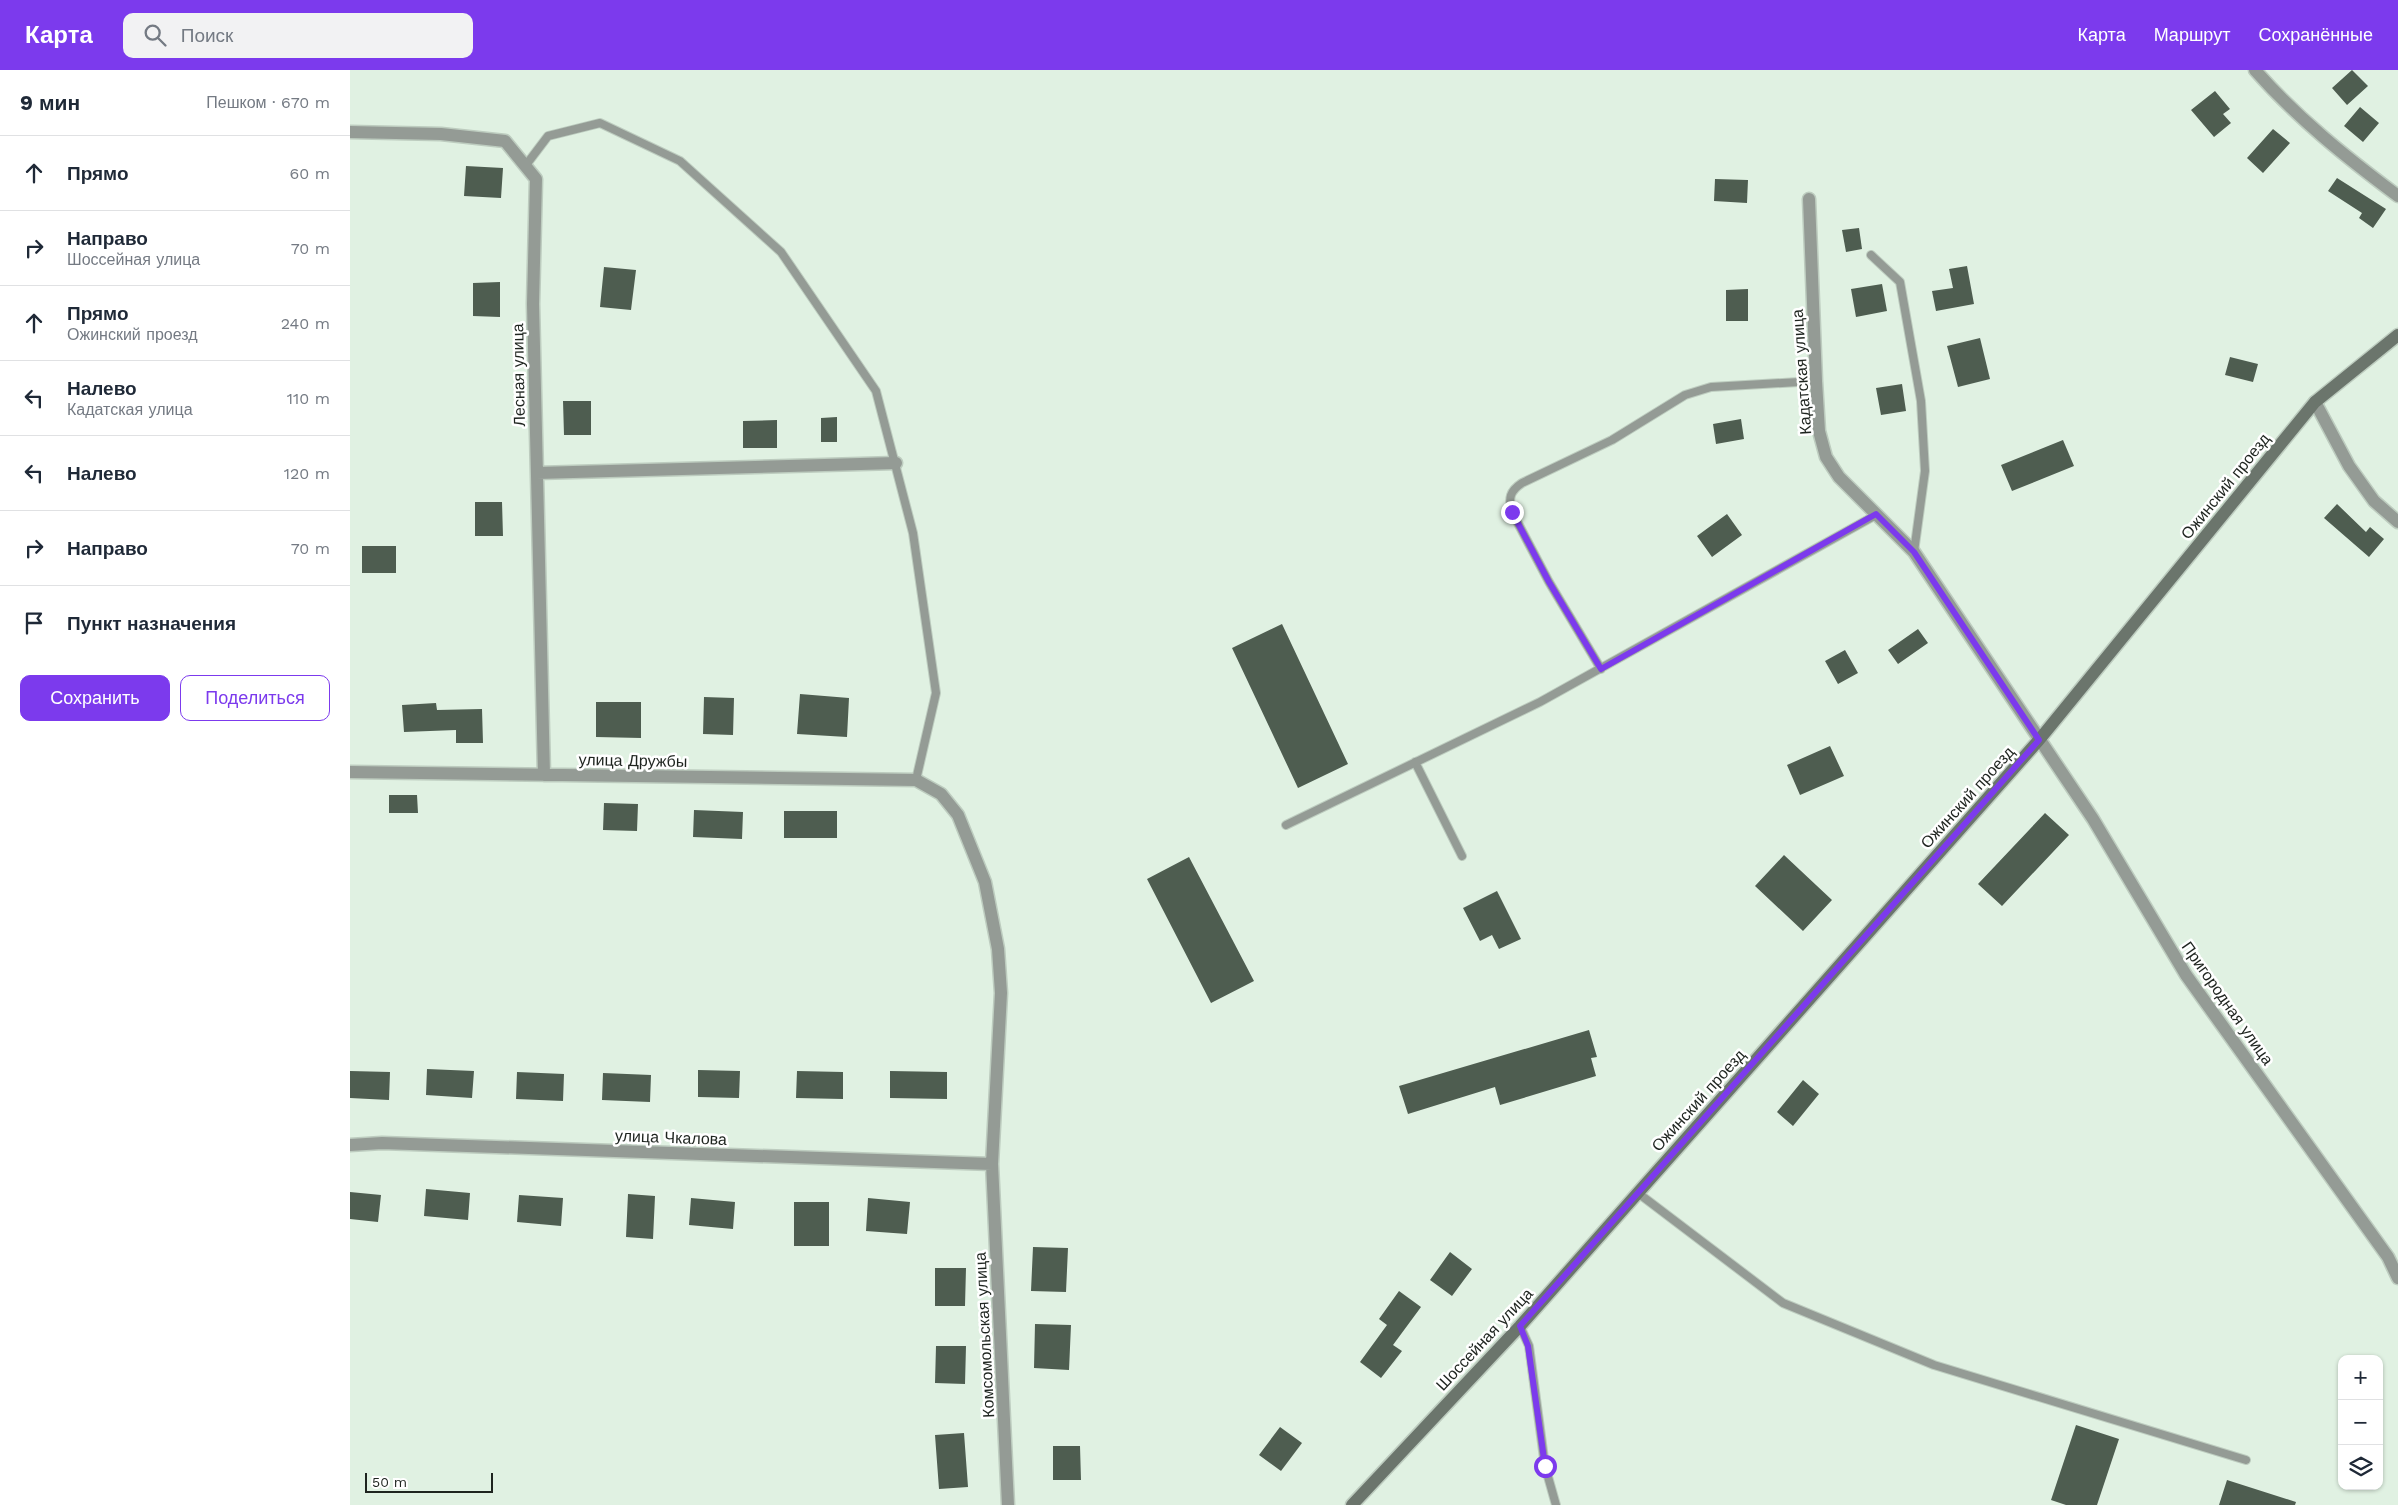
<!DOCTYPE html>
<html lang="ru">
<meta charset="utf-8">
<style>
:root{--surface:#fff;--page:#f2f2f3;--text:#1f2937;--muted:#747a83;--line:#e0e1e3;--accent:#7c3aed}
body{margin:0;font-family:"Work Sans",sans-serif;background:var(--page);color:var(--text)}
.controls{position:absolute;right:15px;bottom:15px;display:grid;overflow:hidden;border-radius:10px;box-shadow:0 1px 4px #0004}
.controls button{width:45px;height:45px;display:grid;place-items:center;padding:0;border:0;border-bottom:1px solid var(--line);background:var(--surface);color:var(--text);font:25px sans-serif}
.scale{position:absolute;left:15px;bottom:12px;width:128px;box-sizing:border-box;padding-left:5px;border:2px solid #1e241f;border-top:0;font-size:14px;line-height:18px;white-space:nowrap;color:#1e241f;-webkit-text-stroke:4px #fff;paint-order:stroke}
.stop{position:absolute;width:15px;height:15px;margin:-11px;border:4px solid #7c3aed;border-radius:50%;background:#fff}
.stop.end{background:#7c3aed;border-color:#fff;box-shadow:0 1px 5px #0008}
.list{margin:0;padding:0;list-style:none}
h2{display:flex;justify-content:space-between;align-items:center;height:65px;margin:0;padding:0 20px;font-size:21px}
h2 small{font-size:16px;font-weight:400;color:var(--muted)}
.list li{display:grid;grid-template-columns:32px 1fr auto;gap:15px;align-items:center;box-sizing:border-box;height:75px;padding:0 20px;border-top:1px solid var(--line)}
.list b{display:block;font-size:19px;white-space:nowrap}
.list p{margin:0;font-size:16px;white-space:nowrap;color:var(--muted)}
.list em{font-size:16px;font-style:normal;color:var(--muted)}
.actions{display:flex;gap:10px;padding:15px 20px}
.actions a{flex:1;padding:11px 0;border:1px solid var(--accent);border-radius:10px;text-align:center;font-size:18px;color:var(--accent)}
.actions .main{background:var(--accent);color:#fff}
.icon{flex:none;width:28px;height:28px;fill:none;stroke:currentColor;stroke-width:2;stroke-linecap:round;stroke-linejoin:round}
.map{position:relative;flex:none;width:2048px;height:1435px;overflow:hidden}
header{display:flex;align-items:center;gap:30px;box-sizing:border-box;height:70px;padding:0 25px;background:var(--accent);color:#fff}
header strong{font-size:24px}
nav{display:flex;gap:28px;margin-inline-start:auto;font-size:18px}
.search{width:350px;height:45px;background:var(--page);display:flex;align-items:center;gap:12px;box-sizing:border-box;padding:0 18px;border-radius:10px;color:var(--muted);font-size:19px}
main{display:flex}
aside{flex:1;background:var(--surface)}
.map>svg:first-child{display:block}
</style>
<header>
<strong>Карта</strong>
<div class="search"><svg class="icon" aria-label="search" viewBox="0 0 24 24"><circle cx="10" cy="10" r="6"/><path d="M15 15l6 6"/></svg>Поиск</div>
<nav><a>Карта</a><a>Маршрут</a><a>Сохранённые</a></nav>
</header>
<main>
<aside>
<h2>9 мин<small>Пешком · 670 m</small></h2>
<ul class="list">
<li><svg class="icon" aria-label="ahead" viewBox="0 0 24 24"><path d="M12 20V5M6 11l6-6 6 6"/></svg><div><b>Прямо</b></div><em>60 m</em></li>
<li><svg class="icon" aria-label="right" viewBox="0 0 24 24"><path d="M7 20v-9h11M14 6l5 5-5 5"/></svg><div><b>Направо</b><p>Шоссейная улица</p></div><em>70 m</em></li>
<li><svg class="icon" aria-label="ahead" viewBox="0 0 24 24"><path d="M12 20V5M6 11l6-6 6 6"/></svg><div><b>Прямо</b><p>Ожинский проезд</p></div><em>240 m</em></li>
<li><svg class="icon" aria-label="left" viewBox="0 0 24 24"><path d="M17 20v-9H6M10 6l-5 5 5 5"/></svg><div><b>Налево</b><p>Кадатская улица</p></div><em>110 m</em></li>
<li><svg class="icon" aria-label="left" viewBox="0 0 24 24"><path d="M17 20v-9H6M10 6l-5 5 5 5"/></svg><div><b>Налево</b></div><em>120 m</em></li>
<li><svg class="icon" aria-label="right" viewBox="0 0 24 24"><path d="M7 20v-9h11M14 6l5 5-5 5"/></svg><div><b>Направо</b></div><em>70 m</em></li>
<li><svg class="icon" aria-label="arrive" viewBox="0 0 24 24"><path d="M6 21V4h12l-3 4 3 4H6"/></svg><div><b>Пункт назначения</b></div></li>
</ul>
<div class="actions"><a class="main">Сохранить</a><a>Поделиться</a></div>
</aside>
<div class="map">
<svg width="2048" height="1435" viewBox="0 0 2048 1435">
<rect width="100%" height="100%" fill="#e0f1e2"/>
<!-- building -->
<path fill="#4e5d50" d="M2002,0L2018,16L1997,35L1982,18Z
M1865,21L1880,39L1873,44L1881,53L1864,67L1841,40Z
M2010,37L2029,53L2013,72L1994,56Z
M1923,59L1940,73L1913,103L1897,88Z
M116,96L153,98L151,128L114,126Z
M1987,108L2036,139L2023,158L2009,148L2012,143L1978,121Z
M1365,109L1398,110L1397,133L1364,131Z
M1509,158L1512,179L1496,182L1492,160Z
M1617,196L1624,234L1586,241L1582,221L1603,218L1599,199Z
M254,197L286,200L281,240L250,237Z
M150,212V247L123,246V213Z
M1532,214L1537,241L1506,247L1501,219Z
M1398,219V251H1376V220Z
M1630,268L1640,309L1608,317L1597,276Z
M1880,287L1908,294L1903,312L1875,305Z
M1552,314L1556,341L1531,345L1526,318Z
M213,331H241V365H214Z
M487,347V372H471V348Z
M1391,349L1394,369L1366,374L1363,354Z
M427,350V378H393V351Z
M1713,370L1724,396L1662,421L1651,395Z
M125,432H152L153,466H125Z
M1987,434L2016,462L2020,457L2034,469L2019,487L1974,448Z
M1377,444L1392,465L1362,487L1347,466Z
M12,476H46V503H12Z
M932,554L998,694L948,718L882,578Z
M1568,559L1578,573L1548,594L1538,580Z
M1495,580L1508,603L1488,614L1475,591Z
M450,624L499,628L497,667L447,664Z
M354,627L384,628L383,665L353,664Z
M246,632H291V668L246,667Z
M86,633L87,640L132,639L133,673H106V660L54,662L52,635Z
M1480,676L1494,706L1450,725L1437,695Z
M39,725H67L68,743H39Z
M254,733L288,734L287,761L253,760Z
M344,740L393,742L392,769L343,767Z
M434,741H487V768H434Z
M1695,743L1719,765L1652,836L1628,814Z
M1434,785L1482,830L1453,861L1405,816Z
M839,787L904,911L861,933L797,809Z
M1147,821L1171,869L1149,879L1142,865L1130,871L1113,838Z
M1239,960L1247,987L1241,988L1246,1006L1150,1035L1145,1017L1058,1044L1049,1016Z
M77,999L124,1001L122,1028L76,1025Z
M348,1000L390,1001L389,1028L348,1027Z
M0,1001L40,1002L39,1030L0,1028Z
M447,1001L493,1002V1029L446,1028Z
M540,1001L597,1002V1029L540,1028Z
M167,1002L214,1004L213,1031L166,1029Z
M253,1003L301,1005L300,1032L252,1030Z
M1453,1010L1469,1024L1443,1056L1427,1042Z
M76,1119L120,1123L118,1150L74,1146Z
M0,1122L31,1125L28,1152L0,1149Z
M278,1124L305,1126L303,1169L276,1167Z
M169,1125L213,1128L211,1156L167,1152Z
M341,1128L385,1132L383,1159L339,1155Z
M518,1128L560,1132L557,1164L516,1161Z
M444,1132H479V1176H444Z
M683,1177L718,1178L716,1222L681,1221Z
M1100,1182L1122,1199L1102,1226L1080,1210Z
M585,1198H616L615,1236H585Z
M1049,1221L1071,1237L1043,1275L1052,1281L1031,1308L1010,1292L1037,1255L1029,1249Z
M685,1254L721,1255L719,1300L684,1298Z
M586,1276H616L615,1314L585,1313Z
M1726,1355L1769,1369L1747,1435H1716L1701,1430Z
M930,1357L952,1373L931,1401L909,1385Z
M614,1363L618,1417L589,1419L585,1365Z
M703,1376H730L731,1410H703Z
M1877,1410L1946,1432L1945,1435H1869Z"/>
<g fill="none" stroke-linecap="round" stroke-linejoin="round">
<!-- service casing -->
<g stroke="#bdccbf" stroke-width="10">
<path id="service" d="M176,95L198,66L250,53L330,91L431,182L526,321L563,463L586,623L566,710
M1521,185L1550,212L1571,331L1575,401L1564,482
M1251,599L1199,512L1162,442C1158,428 1160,421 1172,413L1262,370L1335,325L1361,317L1466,311
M1065,692L1112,786
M936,755L1190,632L1526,445
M1288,1123L1433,1233L1584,1295L1896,1390
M1170,1256L1179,1276L1195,1396L1206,1435"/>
</g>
<!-- minor casing -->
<g stroke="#bdccbf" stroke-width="15">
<path id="minor" d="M1905,0C1947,48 1997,88 2048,126
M0,62L91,64L155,71L186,109L183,234L194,705
M1459,129L1466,311L1469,361L1476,387L1489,407L1564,482L1743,749L1836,905L2038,1187L2048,1208
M1965,332L1999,396L2024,431L2048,452
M187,403L546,393
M0,702L566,710L591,724L608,745L635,812L648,879L651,923L642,1094L658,1435
M0,1075L32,1073L642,1094"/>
</g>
<!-- secondary casing -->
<g stroke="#bdccbf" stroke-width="15">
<path id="secondary" d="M1002,1435L1170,1256L1689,670L1965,332L2048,265"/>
</g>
<!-- service -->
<use href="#service" stroke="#949b95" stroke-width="8"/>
<!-- minor -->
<use href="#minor" stroke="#949b95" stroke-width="12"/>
<!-- secondary -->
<use href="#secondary" stroke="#6b756c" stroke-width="12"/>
</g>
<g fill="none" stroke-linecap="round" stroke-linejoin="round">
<!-- route -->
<path stroke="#7c3aed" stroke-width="6" d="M1162,442L1199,512L1251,599L1526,444L1564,482L1689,670L1170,1256L1178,1276L1195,1396"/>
</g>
<g text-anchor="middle" stroke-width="5" stroke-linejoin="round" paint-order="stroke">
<!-- street labels -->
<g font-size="16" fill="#1e241f" stroke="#fff">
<text transform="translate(1451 302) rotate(-94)" y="6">Кадатская улица</text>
<text transform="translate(168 305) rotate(-91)" y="6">Лесная улица</text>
<text transform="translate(1875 416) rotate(-51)" y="6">Ожинский проезд</text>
<text transform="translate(283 690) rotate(1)" y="6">улица Дружбы</text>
<text transform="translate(1617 727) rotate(-48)" y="6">Ожинский проезд</text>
<text transform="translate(1878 933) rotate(55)" y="6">Пригородная улица</text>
<text transform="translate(1348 1030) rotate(-48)" y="6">Ожинский проезд</text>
<text transform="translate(321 1067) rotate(2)" y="6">улица Чкалова</text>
<text transform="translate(634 1265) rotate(-93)" y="6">Комсомольская улица</text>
<text transform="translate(1134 1269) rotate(-47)" y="6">Шоссейная улица</text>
</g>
</g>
</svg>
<div class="controls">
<button>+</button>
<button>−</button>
<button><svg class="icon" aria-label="layers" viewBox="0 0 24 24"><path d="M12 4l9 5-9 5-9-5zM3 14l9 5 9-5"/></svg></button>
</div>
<div class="scale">50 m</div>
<div class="stop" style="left:1195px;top:1396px"></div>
<div class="stop end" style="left:1162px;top:442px"></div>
</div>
</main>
